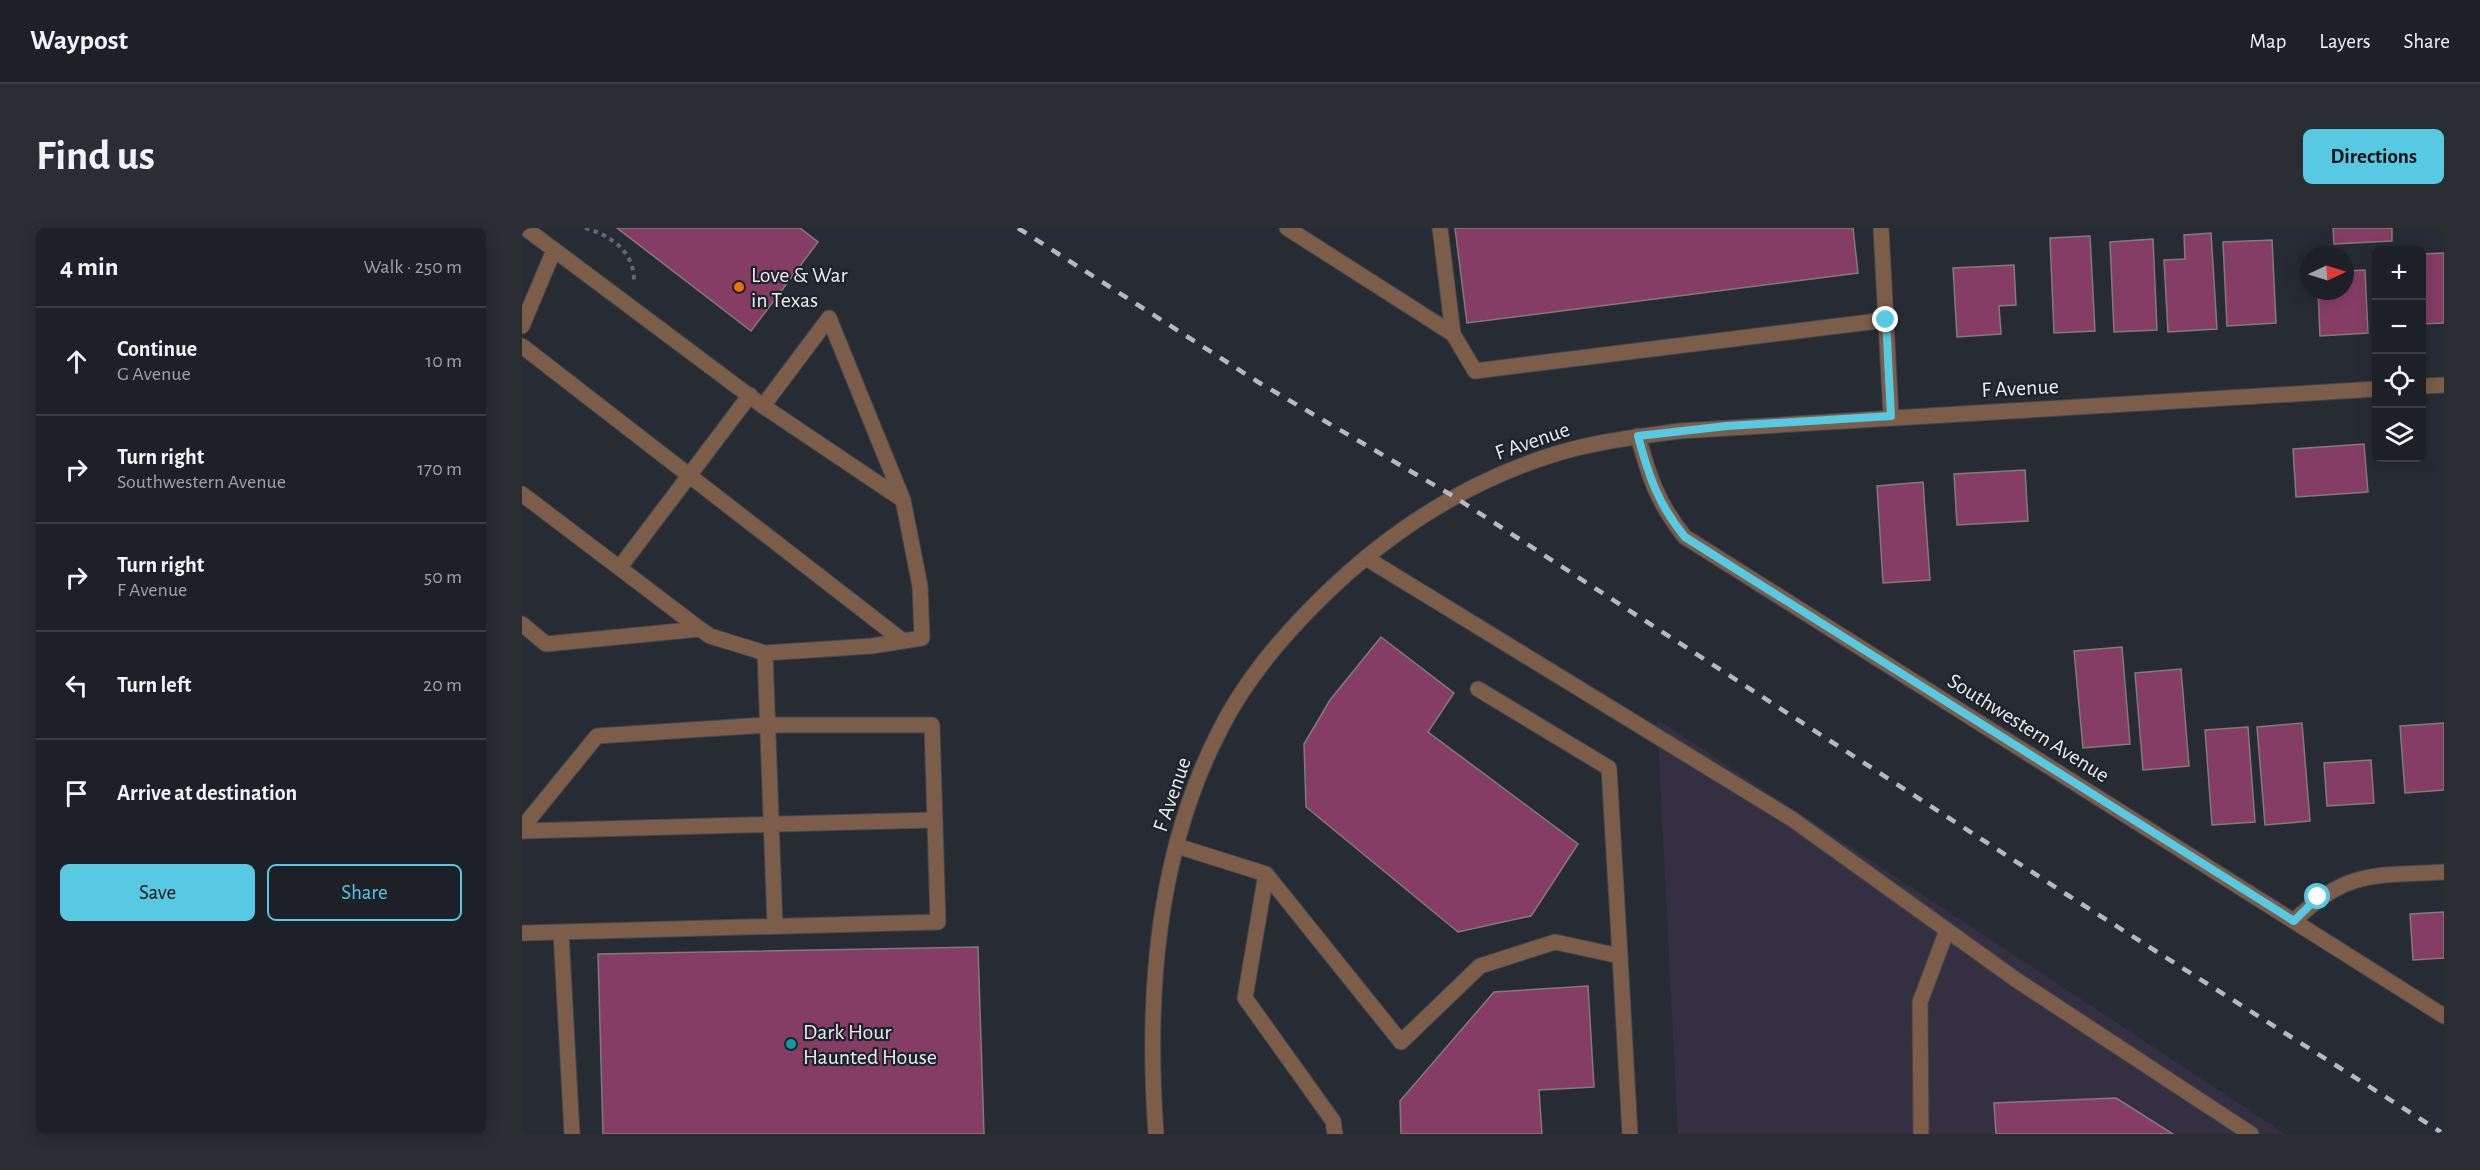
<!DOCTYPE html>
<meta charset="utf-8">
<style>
:root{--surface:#1d2026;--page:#2a2d32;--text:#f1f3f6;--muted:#a0a3a7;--line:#3b3e43;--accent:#57c9e2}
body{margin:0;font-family:"Alegreya Sans",sans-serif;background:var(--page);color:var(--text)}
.controls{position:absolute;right:18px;top:18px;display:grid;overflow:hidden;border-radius:9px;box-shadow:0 3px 15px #0003}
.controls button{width:54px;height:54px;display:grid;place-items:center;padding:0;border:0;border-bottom:2px solid var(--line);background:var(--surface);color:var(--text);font:30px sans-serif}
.compass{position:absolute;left:1778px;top:18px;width:54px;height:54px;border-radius:50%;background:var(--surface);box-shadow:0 3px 15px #0003;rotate:86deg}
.stop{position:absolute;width:18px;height:18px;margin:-14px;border:4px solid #57c9e2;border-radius:50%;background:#fff}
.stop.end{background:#57c9e2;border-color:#fff;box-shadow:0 2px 6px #0008}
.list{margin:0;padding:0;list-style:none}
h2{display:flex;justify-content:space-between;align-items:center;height:78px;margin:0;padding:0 24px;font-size:26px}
h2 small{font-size:20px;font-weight:400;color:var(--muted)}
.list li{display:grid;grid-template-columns:39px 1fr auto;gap:18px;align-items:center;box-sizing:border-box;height:108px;padding:0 24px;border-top:2px solid var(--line)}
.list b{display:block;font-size:22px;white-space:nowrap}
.list p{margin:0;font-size:20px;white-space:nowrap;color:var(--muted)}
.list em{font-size:20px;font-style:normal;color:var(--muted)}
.actions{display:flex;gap:12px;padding:18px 24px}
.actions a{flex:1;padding:14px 0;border:2px solid var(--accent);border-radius:9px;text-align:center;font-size:21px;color:var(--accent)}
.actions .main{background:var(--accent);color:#111}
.icon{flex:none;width:33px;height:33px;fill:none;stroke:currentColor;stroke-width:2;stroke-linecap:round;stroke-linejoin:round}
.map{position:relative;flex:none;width:1922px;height:906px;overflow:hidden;border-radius:9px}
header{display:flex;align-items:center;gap:36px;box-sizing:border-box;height:84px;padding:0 30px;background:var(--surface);border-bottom:2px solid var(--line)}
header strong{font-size:28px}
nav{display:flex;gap:33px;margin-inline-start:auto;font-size:21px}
.intro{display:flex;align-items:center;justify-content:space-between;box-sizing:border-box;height:144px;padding:0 36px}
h1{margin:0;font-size:42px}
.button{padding:15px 27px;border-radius:9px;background:var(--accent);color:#111;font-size:21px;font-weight:700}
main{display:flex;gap:36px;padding:0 36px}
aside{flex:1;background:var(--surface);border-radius:9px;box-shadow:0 3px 15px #0003}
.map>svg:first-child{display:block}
</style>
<header>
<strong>Waypost</strong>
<nav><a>Map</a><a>Layers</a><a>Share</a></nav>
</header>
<div class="intro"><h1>Find us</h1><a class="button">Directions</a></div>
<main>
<aside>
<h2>4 min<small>Walk · 250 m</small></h2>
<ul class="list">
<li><svg class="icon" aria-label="ahead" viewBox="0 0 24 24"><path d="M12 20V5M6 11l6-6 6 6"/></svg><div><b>Continue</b><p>G Avenue</p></div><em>10 m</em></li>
<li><svg class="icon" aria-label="right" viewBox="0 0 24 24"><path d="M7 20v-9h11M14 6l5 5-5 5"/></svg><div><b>Turn right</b><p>Southwestern Avenue</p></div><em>170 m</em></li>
<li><svg class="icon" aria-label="right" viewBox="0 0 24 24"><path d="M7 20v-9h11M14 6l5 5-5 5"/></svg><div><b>Turn right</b><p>F Avenue</p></div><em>50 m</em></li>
<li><svg class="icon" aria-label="left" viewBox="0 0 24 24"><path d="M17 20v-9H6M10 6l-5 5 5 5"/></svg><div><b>Turn left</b></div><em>20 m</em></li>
<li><svg class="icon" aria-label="arrive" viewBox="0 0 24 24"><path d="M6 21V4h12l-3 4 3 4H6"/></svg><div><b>Arrive at destination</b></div></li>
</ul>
<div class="actions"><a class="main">Save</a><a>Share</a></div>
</aside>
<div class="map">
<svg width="1922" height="906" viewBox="0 0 1922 906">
<rect width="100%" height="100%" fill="#272b33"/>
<!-- industrial -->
<path fill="#343041" d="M1135,491L1763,906H1156Z"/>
<!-- building -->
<path fill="#853d63" stroke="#84797e" stroke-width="1.5" d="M95,0H278L296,14L229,103Z
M933,0H1331L1336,45L945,95Z
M1811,0H1870V13L1812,16Z
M1689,5L1695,101L1646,104L1642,32L1663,31L1662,7Z
M1568,8L1573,103L1532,105L1528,10Z
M1631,11L1635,102L1592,104L1588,14Z
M1750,12L1754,95L1705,98L1701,14Z
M1922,25V95L1900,96V26Z
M1492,37L1494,77L1477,78L1479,106L1435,109L1431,40Z
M1843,42L1846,105L1798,108L1796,63H1823V43Z
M1842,216L1846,264L1774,269L1771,221Z
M1503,242L1506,293L1435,297L1432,246Z
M1401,254L1408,352L1361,355L1355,258Z
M859,409L932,465L906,504L1056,616L1009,688L936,704L784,579L782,516L808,472Z
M1600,419L1608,516L1561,520L1552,423Z
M1659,441L1667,538L1621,542L1613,445Z
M1780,495L1788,593L1743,597L1735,499Z
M1922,495V562L1883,565L1878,498Z
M1726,499L1733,594L1690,597L1683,502Z
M1849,532L1852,575L1805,578L1802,535Z
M1922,684V730L1891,732L1888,686Z
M456,719L462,906H81L76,726Z
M1066,758L1072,859L1017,862L1020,906H879L878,873L972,764Z
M1594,870L1651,906H1474L1472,875Z"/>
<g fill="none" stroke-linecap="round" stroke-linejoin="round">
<!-- service casing -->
<g stroke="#42464e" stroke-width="17">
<path id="service" d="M3,0L241,178L307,90L381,272L398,358L400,410L350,418L243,425L253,698
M765,0L931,106
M918,0L931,106L953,143L1364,92
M1359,0L1369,188
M0,98L32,22
M0,118L381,413
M241,178L381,272
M0,266L178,401L188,408L243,425
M844,330L1270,591L1493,751L1729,906
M98,339L228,167
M0,396L24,416L178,401
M956,461L1087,540L1098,728
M0,600L75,508L244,497H410L416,694L0,705
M0,603L413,592
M655,618L744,646
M39,704L50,906
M813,906L811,893L723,770L744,646L879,814L958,738L1033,714L1098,728L1108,906
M1399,906L1398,774L1425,702"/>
</g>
<!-- minor casing -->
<g stroke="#42464e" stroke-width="17">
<path id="minor" d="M1116,208C1127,249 1136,276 1163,309L1922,788
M1772,693C1825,641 1852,648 1922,644"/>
</g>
<!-- tertiary casing -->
<g stroke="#42464e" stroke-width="17">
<path id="tertiary" d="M1900,158L1922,157
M634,906C624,769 634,624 699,500C729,441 778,388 827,344C886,292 952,252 1027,228C1069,214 1114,209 1158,203L1854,161"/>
</g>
<!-- path -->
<path stroke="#63676e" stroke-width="4" stroke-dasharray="4.5 4.5" stroke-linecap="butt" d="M63,0C88,7 112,23 112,52"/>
<!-- service -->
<use href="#service" stroke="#7b5d49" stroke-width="15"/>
<!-- minor -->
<use href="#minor" stroke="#7b5d49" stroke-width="15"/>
<!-- tertiary -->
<use href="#tertiary" stroke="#7b5d49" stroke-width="15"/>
<!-- rail -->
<path stroke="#b5b9bf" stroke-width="4.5" stroke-dasharray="10 10" stroke-linecap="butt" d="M496,0L736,154L931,268L1547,668L1922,906"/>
</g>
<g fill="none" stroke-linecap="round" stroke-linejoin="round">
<!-- route -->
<path stroke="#57c9e2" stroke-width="8" d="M1364,92L1369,188L1205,198L1116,208C1127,249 1136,276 1163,309L1772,693L1796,669"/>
</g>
<!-- markers -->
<circle fill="#e8710a" stroke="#1e2229" stroke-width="2" cx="217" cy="59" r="6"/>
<circle fill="#0f9aa8" stroke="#1e2229" stroke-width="2" cx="269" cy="816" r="6"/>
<g text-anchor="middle" stroke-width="4.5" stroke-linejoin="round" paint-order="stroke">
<!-- poi labels -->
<g font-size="22" fill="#e9ecf1" stroke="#1e2229" text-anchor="start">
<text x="229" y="54">Love &amp; War<tspan x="229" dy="25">in Texas</tspan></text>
<text x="281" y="811">Dark Hour<tspan x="281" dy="25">Haunted House</tspan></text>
</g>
<!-- street labels -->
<g font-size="22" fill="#e9ecf1" stroke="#1e2229">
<text transform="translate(1498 159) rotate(-3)" y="8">F Avenue</text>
<text transform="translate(1010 212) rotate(-19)" y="8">F Avenue</text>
<text transform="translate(1507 499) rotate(32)" y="8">Southwestern Avenue</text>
<text transform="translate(649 566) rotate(-71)" y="8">F Avenue</text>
</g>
</g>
</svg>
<div class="controls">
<button>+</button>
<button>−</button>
<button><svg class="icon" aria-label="locate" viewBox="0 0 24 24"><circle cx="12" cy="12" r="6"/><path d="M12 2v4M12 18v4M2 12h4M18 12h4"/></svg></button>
<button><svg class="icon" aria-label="layers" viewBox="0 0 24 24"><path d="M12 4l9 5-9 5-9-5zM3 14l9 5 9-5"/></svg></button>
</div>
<svg class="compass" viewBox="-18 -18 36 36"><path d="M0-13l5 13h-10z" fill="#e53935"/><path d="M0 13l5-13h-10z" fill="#a0a3a7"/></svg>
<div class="stop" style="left:1796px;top:669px"></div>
<div class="stop end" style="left:1364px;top:92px"></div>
</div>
</main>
